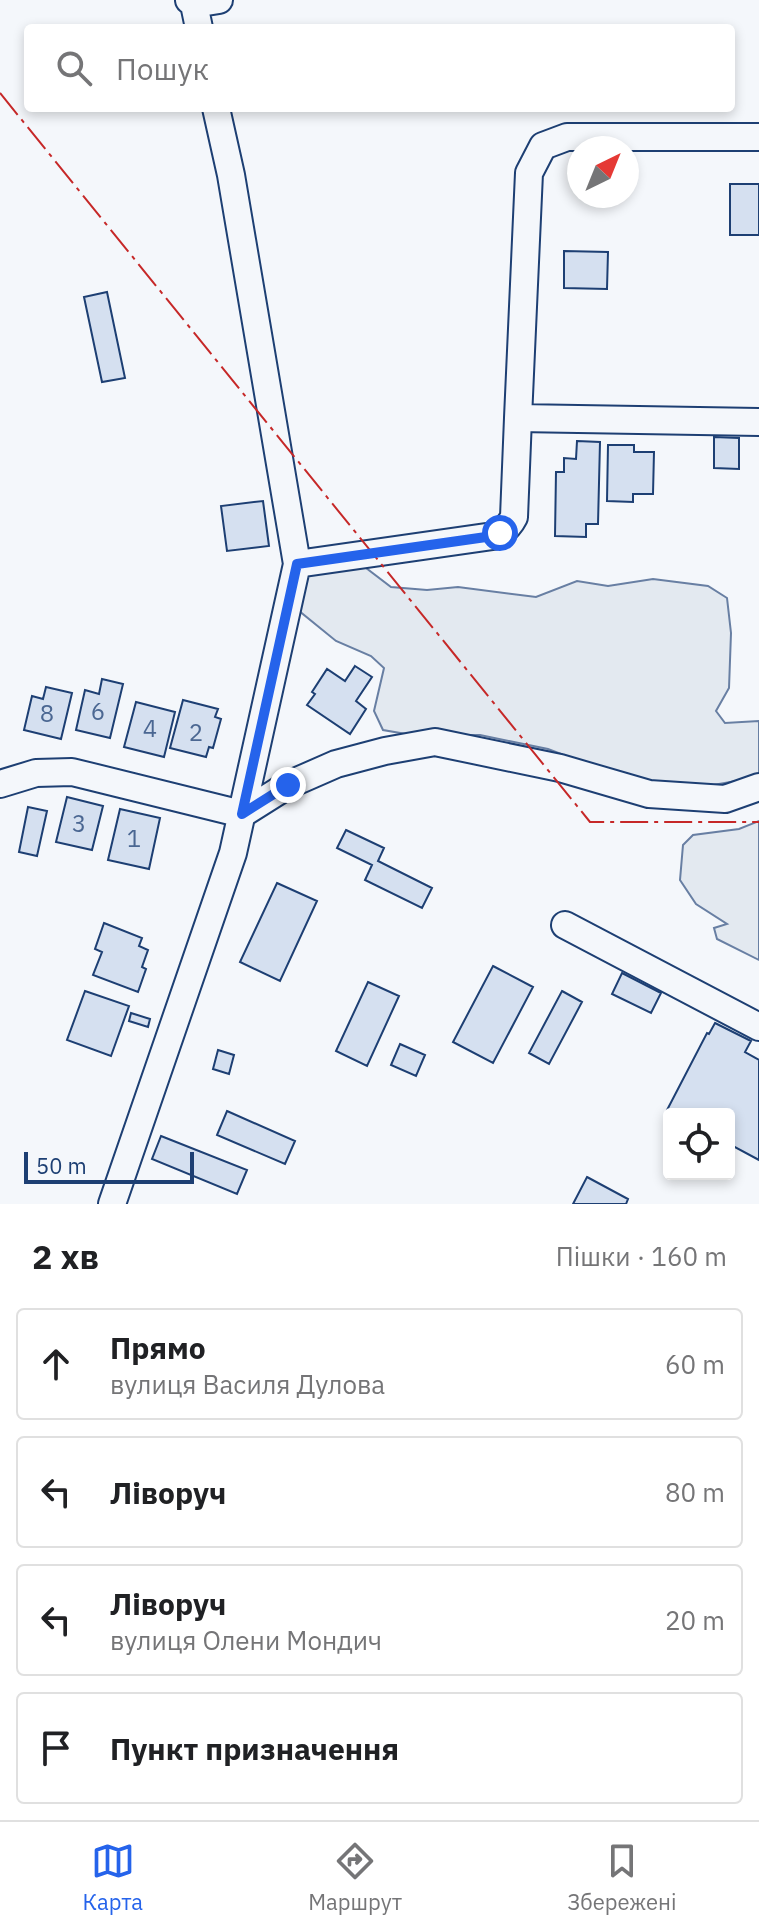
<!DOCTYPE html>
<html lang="uk">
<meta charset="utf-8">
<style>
:root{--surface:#fff;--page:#f6f6f6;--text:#202124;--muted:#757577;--line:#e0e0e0;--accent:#2563eb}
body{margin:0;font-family:"IBM Plex Sans",sans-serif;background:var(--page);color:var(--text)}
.controls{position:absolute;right:24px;bottom:24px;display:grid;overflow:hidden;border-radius:8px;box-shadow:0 4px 12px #0003}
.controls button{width:72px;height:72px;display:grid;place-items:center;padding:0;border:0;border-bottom:2px solid var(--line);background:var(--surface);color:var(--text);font:40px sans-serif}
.compass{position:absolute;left:567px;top:136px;width:72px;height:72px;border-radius:50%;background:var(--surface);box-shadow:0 4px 12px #0003;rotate:43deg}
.scale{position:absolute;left:24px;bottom:20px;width:170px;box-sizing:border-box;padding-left:8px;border:4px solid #1d3f73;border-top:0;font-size:22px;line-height:28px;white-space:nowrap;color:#1d3f73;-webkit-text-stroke:6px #f4f7fb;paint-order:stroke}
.stop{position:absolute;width:24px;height:24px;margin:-18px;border:6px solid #2563eb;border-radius:50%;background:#fff}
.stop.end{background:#2563eb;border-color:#fff;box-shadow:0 2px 8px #0008}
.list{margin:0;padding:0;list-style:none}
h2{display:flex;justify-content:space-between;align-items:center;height:104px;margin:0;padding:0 32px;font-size:34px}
h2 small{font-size:26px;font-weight:400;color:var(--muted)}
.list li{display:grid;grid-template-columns:52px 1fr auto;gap:24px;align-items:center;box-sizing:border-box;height:112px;margin:0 16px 16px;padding:0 16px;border:2px solid var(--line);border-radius:8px}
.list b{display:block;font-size:30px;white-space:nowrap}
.list p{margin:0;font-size:26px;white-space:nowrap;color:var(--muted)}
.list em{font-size:26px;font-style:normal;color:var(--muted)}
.icon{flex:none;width:44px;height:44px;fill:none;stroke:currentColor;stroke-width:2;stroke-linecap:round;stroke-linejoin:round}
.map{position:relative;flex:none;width:759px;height:1204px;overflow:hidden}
.search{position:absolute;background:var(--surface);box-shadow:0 4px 12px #0003;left:24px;right:24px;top:24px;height:88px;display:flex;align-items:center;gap:20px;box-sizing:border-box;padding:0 28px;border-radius:8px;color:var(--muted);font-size:30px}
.sheet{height:616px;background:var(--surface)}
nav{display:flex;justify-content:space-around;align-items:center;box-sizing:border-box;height:112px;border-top:2px solid var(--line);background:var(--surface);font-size:22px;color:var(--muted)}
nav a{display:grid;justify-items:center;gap:4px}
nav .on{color:var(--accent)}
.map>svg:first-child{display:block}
</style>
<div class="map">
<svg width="759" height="1204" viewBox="0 0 759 1204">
<rect width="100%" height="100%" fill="#f4f7fb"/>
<!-- green -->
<path fill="#e3e9f0" stroke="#687fa3" stroke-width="2" d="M332,564L366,568L391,587L427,590L458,587L536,597L577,581L608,586L653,579L708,586L727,598L731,633L729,688L716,711L725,723L759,721V777L696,788L622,777L548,749L480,735H412L383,730L374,711L384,668L371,656L336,641L298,610L306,573Z
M759,821V960L717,939L714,928L727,924L696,904L680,880L683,845L693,835L739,829Z"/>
<!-- building -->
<path fill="#d5e0f0" stroke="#1d3f73" stroke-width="2" d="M730,184H759V235H730Z
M564,251L608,252L607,289L564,288Z
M107,292L125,378L102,382L84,297Z
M714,437L739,438V469L714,468Z
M577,441L600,442L598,524H586V537L555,536L556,472H564V458L576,459Z
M608,445H634V452H654L653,494H633V502L607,501Z
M263,501L269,546L227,551L221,506Z
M355,666L372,677L356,701L366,709L350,734L307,705L315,694L312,692L327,669L345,681Z
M102,679L123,684L110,738L76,730L85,690L99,694Z
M46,687L72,693L61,739L24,730L32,696L43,699Z
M183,700L218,709L215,717L221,719L213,748L209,747L206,757L170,748Z
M136,702L175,712L164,757L124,747Z
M67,797L103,806L92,850L56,842Z
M28,807L47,811L37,856L19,852Z
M120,809L160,818L149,869L108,860Z
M346,830L384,848L378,861L432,888L422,908L365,880L372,865L337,848Z
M277,883L317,901L280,981L240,962Z
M104,923L142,938L139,946L148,950L142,967L146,969L138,992L93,975L102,952L95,949Z
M493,966L533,987L493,1063L453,1042Z
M622,973L661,993L651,1013L612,994Z
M368,982L399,996L367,1066L336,1051Z
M85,991L129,1006L111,1056L67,1040Z
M562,991L582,1002L549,1064L529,1053Z
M131,1013L150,1019L148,1027L129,1021Z
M715,1023L751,1041L745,1052L759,1060V1160L729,1144V1114H671L666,1112L707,1033L709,1034Z
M400,1044L425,1055L416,1076L391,1065Z
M218,1050L234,1055L229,1074L213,1069Z
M227,1111L295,1141L285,1164L217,1135Z
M161,1136L247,1170L237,1194L152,1159Z
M587,1177L628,1199L626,1204H573Z"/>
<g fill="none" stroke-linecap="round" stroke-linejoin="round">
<!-- minor casing -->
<g stroke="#1d3f73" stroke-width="30">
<path id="minor" d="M189,0L194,4L199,28
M194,4L219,0
M518,418L529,173L543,146L567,137H759
M297,564L493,536C503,532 509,527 514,517L518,418L759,422
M0,784L36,773L72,772L242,814L288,785L336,764L385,751L435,742L560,768L649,794L725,799L759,787
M565,925L759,1027
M112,1204L233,853L297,564L231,175L216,108"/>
</g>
<!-- minor -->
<use href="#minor" stroke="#f4f7fb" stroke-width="26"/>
<!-- power -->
<path stroke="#c62828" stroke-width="2" stroke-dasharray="28 6 4 6" stroke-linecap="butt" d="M0,93L590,822H759"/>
</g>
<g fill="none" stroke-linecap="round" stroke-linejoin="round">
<!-- route -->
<path stroke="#2563eb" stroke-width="10" d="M288,785L242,814L297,564L493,536L500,533"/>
</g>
<g text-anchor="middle" stroke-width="6" stroke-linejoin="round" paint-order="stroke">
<!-- number labels -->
<g font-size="24" fill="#4b6792">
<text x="98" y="720">6</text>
<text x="47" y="722">8</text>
<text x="150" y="737">4</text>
<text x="196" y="741">2</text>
<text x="79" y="832">3</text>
<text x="134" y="847">1</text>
</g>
</g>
</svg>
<div class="controls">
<button><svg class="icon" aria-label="locate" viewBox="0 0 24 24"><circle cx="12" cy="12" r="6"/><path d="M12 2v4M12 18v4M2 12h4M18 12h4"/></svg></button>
</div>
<svg class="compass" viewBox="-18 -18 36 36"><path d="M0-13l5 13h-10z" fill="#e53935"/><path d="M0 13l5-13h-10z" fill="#757577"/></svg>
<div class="scale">50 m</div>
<div class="stop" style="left:500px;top:533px"></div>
<div class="stop end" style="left:288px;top:785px"></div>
<div class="search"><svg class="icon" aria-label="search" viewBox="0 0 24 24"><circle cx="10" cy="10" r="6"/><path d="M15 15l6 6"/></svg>Пошук</div>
</div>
<section class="sheet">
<h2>2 хв<small>Пішки · 160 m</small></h2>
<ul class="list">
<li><svg class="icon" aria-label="ahead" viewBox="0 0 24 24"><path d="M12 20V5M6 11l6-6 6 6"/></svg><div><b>Прямо</b><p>вулиця Василя Дулова</p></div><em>60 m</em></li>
<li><svg class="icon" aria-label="left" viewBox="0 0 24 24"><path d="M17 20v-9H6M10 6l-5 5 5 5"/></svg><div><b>Ліворуч</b></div><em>80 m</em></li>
<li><svg class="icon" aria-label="left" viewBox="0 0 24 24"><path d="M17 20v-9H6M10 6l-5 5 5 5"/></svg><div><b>Ліворуч</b><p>вулиця Олени Мондич</p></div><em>20 m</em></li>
<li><svg class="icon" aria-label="arrive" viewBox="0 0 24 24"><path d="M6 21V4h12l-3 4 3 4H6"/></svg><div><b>Пункт призначення</b></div></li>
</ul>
</section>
<nav>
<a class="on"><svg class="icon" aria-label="map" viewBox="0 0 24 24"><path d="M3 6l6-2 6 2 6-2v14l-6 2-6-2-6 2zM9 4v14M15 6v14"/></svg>Карта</a>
<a><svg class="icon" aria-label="directions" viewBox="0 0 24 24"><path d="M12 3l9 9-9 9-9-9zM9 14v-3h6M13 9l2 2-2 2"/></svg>Маршрут</a>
<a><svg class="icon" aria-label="saved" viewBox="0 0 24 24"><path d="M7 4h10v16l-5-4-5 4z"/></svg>Збережені</a>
</nav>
